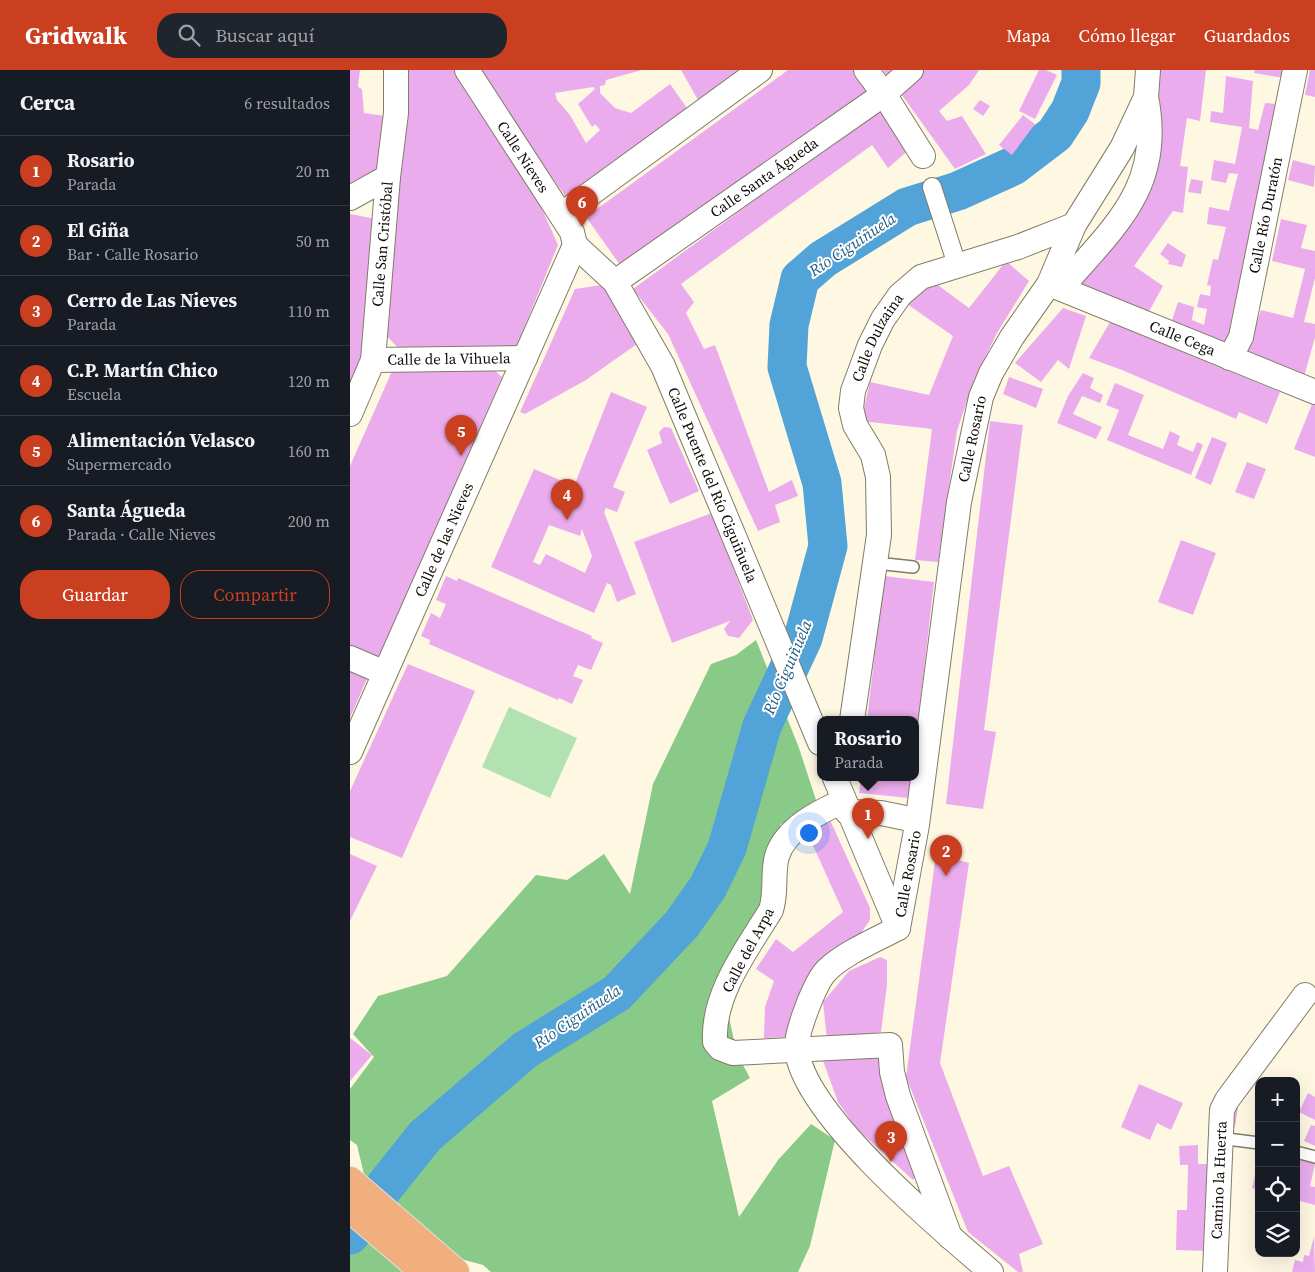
<!DOCTYPE html>
<html lang="es">
<meta charset="utf-8">
<style>
:root{--surface:#171b24;--page:#20242c;--text:#f1f3f6;--muted:#9ea1a6;--line:#363941;--accent:#c93f20}
body{margin:0;font-family:"Source Serif 4",serif;background:var(--page);color:var(--text)}
.controls{position:absolute;right:15px;bottom:15px;display:grid;overflow:hidden;border-radius:10px;box-shadow:0 5px 20px #0002}
.controls button{width:45px;height:45px;display:grid;place-items:center;padding:0;border:0;border-bottom:1px solid var(--line);background:var(--surface);color:var(--text);font:25px sans-serif}
.you{position:absolute;left:458px;top:762px;width:18px;height:18px;margin:-12px;border:4px solid #fff;border-radius:50%;background:#1a73e8;box-shadow:0 0 0 8px #1a73e833}
.badge{display:grid;place-items:center;width:32px;height:32px;border-radius:50%;background:var(--accent);color:#fff;font-size:16px;font-weight:700}
.pin{position:absolute;translate:-50% -41px;filter:drop-shadow(0 1px 2px #0008)}
.pin::after{content:'';position:absolute;top:26px;width:18px;height:15px;background:inherit;clip-path:polygon(0 0,100% 0,50% 100%)}
.popup{position:absolute;left:467px;top:646px;width:102px;height:65px;box-sizing:border-box;display:grid;place-content:center;border-radius:10px;background:var(--surface);filter:drop-shadow(0 1px 4px #0005);font-size:16px;white-space:nowrap;color:var(--muted)}
.popup b{font-size:19px;color:var(--text)}
.popup::after{content:'';position:absolute;left:50%;top:100%;margin-left:-10px;border:10px solid transparent;border-top-color:var(--surface)}
.list{margin:0;padding:0;list-style:none}
h2{display:flex;justify-content:space-between;align-items:center;height:65px;margin:0;padding:0 20px;font-size:21px}
h2 small{font-size:16px;font-weight:400;color:var(--muted)}
.list li{display:grid;grid-template-columns:32px 1fr auto;gap:15px;align-items:center;box-sizing:border-box;height:70px;padding:0 20px;border-top:1px solid var(--line)}
.list b{display:block;font-size:19px;white-space:nowrap}
.list p{margin:0;font-size:16px;white-space:nowrap;color:var(--muted)}
.list em{font-size:16px;font-style:normal;color:var(--muted)}
.actions{display:flex;gap:10px;padding:15px 20px}
.actions a{flex:1;padding:11px 0;border:1px solid var(--accent);border-radius:20px;text-align:center;font-size:18px;color:var(--accent)}
.actions .main{background:var(--accent);color:#fff}
.icon{flex:none;width:28px;height:28px;fill:none;stroke:currentColor;stroke-width:2;stroke-linecap:round;stroke-linejoin:round}
.map{position:relative;flex:none;width:965px;height:1202px;overflow:hidden}
header{display:flex;align-items:center;gap:30px;box-sizing:border-box;height:70px;padding:0 25px;background:var(--accent);color:#fff}
header strong{font-size:24px}
nav{display:flex;gap:28px;margin-inline-start:auto;font-size:18px}
.search{width:350px;height:45px;background:var(--page);display:flex;align-items:center;gap:12px;box-sizing:border-box;padding:0 18px;border-radius:20px;color:var(--muted);font-size:19px}
main{display:flex}
aside{flex:1;background:var(--surface)}
.map>svg:first-child{display:block}
</style>
<header>
<strong>Gridwalk</strong>
<div class="search"><svg class="icon" aria-label="search" viewBox="0 0 24 24"><circle cx="10" cy="10" r="6"/><path d="M15 15l6 6"/></svg>Buscar aquí</div>
<nav><a>Mapa</a><a>Cómo llegar</a><a>Guardados</a></nav>
</header>
<main>
<aside>
<h2>Cerca<small>6 resultados</small></h2>
<ul class="list">
<li><span class="badge">1</span><div><b>Rosario</b><p>Parada</p></div><em>20 m</em></li>
<li><span class="badge">2</span><div><b>El Giña</b><p>Bar · Calle Rosario</p></div><em>50 m</em></li>
<li><span class="badge">3</span><div><b>Cerro de Las Nieves</b><p>Parada</p></div><em>110 m</em></li>
<li><span class="badge">4</span><div><b>C.P. Martín Chico</b><p>Escuela</p></div><em>120 m</em></li>
<li><span class="badge">5</span><div><b>Alimentación Velasco</b><p>Supermercado</p></div><em>160 m</em></li>
<li><span class="badge">6</span><div><b>Santa Águeda</b><p>Parada · Calle Nieves</p></div><em>200 m</em></li>
</ul>
<div class="actions"><a class="main">Guardar</a><a>Compartir</a></div>
</aside>
<div class="map">
<svg width="965" height="1202" viewBox="0 0 965 1202">
<rect width="100%" height="100%" fill="#fef8e3"/>
<!-- green -->
<path fill="#b2e2b2" d="M159,637L227,668L200,728L132,697Z"/>
<!-- forest -->
<path fill="#89ca89" d="M406,570L449,678L467,733L430,755V787L378,943L387,984L400,1008L362,1031L389,1147L428,1090L461,1054L485,1070L460,1176L448,1202H141L133,1195L107,1188L96,1202H0V1138L16,1113L7,1075L0,1070V1019L24,987L3,964L28,926L97,906L186,805L217,810L254,784L280,824L303,714L361,594L386,585Z"/>
<g fill="none" stroke-linecap="round" stroke-linejoin="round">
<!-- river -->
<path stroke="#51a3d8" stroke-width="39" d="M0,1165L35,1116L75,1066L175,980L267,923L332,854L358,817L377,778L412,656L453,568L478,476L472,413L437,297L439,255L450,209L473,189L557,137L608,121L663,96L705,64L720,41L731,13V0"/>
</g>
<!-- building -->
<path fill="#eaaced" fill-rule="evenodd" d="M0,0H10L8,17L12,19L14,43L42,47L28,103L0,116Z
M57,0H114L180,112L208,175L165,280L49,279L35,264Z
M125,0H292L256,10L255,15L250,16V23L265,38L281,43L320,14L337,38L216,127ZM243,17L245,19L228,34L242,57L245,54L250,60L236,73L220,45L207,30L205,23Z
M331,0H389L348,30Z
M438,0H508L524,21L275,202L236,147Z
M533,0H545L538,7Z
M573,0H629L619,15L589,41L597,51L612,46L636,84L605,99L549,21Z
M689,0H696L707,5L685,49L669,41Z
M809,0H856L850,51L837,48L830,96L838,97L833,143L823,141L784,196L813,216L797,245L730,216L795,131L799,116L809,44Z
M905,0H936L934,8L904,3Z
M960,0H965V27L955,25Z
M876,6L903,11L899,58L908,60L915,33L928,34L878,273L872,277L820,256L828,232L844,237L842,250L854,255L857,239L847,237L850,224L860,226L861,216L857,215L863,189L868,190L876,157L857,154L859,137L879,141L882,128L888,104L879,103L876,113L861,110L864,90L885,94L892,57L860,52L861,41L873,43Z
M630,30L640,36L633,46L623,39Z
M532,37L560,79L538,98L522,75L331,214L344,232L336,243L354,279L365,275L419,422L442,410L448,426L425,435L430,452L408,461L318,264L283,219Z
M673,45L685,54L662,85L649,75Z
M943,90L965,96L964,117L938,110Z
M841,109L853,111L851,124L838,122Z
M0,144L31,150L21,291L0,338Z
M931,149L957,155L951,178L965,181V208L954,252L965,254V267L954,307L896,286L911,240L943,248L955,199L922,191Z
M818,173L836,185L832,197L818,194L819,191L810,184Z
M656,191L679,211L647,263L624,310L607,361L588,492L565,490L582,359L511,351L520,312L579,325L603,266L557,234L581,210L619,238Z
M251,215L294,269L236,310L175,344L170,342L225,219Z
M713,238L736,246L719,299L708,290L691,312L665,293Z
M760,252L930,322L917,354L889,342L886,349L772,300L739,288Z
M43,299H143L152,307L29,589L0,576V396Z
M733,303L744,308L740,318L753,325L750,333L732,326L723,344L752,357L746,369L707,353L718,326Z
M659,307L693,319L686,338L653,324Z
M765,313L794,325L778,365L813,379L820,361L830,366L827,375L843,382L847,372L853,375L841,405L757,370L769,340L756,335Z
M261,322L297,337L263,417L275,422L267,442L256,438L254,442L286,524L267,532L261,515L257,513L244,543L141,497L184,399L224,416ZM199,455L230,466L232,459L242,486L235,503L196,484L190,495L183,492Z
M962,334L965,335V387L944,379Z
M640,351L673,355L634,660L646,662L633,739L596,734Z
M314,357L321,358L349,421L320,434L297,380L312,373L309,362Z
M862,367L877,373L861,415L845,408Z
M897,392L916,399L904,429L885,422Z
M362,443L403,550L389,568L378,566L374,559L380,551L322,573L284,472Z
M831,470L866,483L843,545L808,532Z
M96,506L107,511L108,508L242,566L241,568L253,573L241,600L228,595L223,606L233,610L222,634L209,628L208,630L79,574L80,570L71,566L81,543L90,548L96,534L86,530Z
M534,506L584,512L567,661L566,650H517Z
M58,594L125,621L52,788L0,767V721Z
M0,596L19,604L0,648Z
M511,708H561L559,728L509,723Z
M480,750L520,838V850L511,863L462,898L451,921L443,967L414,968L415,937L424,911L406,899L426,869L443,882L493,842L457,762Z
M0,784L27,796L0,851Z
M586,784L619,793L590,993L633,1106L659,1096L693,1174L669,1184L673,1202H668L618,1162L556,1007Z
M530,887L537,890V915L531,962L477,969L473,932L499,901Z
M0,968L22,985L0,1011Z
M534,980L568,1104L563,1110L507,1059L488,1032L472,988Z
M789,1014L833,1033L821,1060L807,1053L800,1070L771,1057Z
M958,1023L965,1027V1050L949,1042Z
M878,1036L888,1038L885,1057L875,1055Z
M961,1055L965,1056V1076L954,1071Z
M848,1075V1094H858L857,1181L826,1180L827,1140H837L838,1095H830L829,1076Z
M946,1089L965,1094L960,1116L965,1117V1135L946,1130Z
M906,1101L909,1102V1120L902,1118Z
M964,1166L965,1202H942L945,1190L953,1192L954,1185L959,1186Z"/>
<g fill="none" stroke-linecap="round" stroke-linejoin="round">
<!-- service casing -->
<g stroke="#817c69" stroke-width="14">
<path id="service" d="M526,493L563,497
M869,1068L909,1073
M946,1082L965,1087"/>
</g>
<!-- pedestrian casing -->
<g stroke="#817c69" stroke-width="20">
<path id="pedestrian" d="M582,117L607,195"/>
</g>
<!-- minor casing -->
<g stroke="#817c69" stroke-width="26">
<g id="minor">
<path d="M516,0L534,24L573,86"/>
<path d="M0,128L38,107"/>
<path d="M211,145L410,0"/>
<path id="s1" d="M225,175L265,212L313,296L470,673"/>
<path id="s2" d="M265,212L534,24L561,0"/>
<path id="s3" d="M699,214L965,322"/>
<path d="M711,218C765,156 814,116 796,27"/>
<path id="s4" d="M880,288L891,267L945,0"/>
<path id="s5" d="M23,290L175,288"/>
<path id="s6" d="M0,344L23,290L38,107L46,43V0"/>
<path d="M0,588L35,603"/>
<path id="s7" d="M502,650L529,465L528,407L523,385L505,355L501,338L503,321L520,275L533,249L550,225L571,207L668,177L724,155"/>
<path id="s8" d="M0,682L225,175L222,162L117,0"/>
<path d="M485,708L548,858"/>
<path d="M493,731C469,742 436,758 427,786C422,804 427,822 421,840C398,878 362,924 365,972L370,978L383,983L540,975L542,1002L548,1026L600,1167"/>
<path d="M497,742L531,743L565,750"/>
<path id="s9" d="M548,858L567,755L609,432L631,327L641,303L662,267L699,214L724,155L772,78L796,27L798,0"/>
<path d="M548,858C526,870 496,882 477,900C465,912 445,964 447,980C453,1044 592,1160 641,1202"/>
<path id="s10" d="M865,1202L872,1040L877,1030L955,925"/>
</g>
</g>
<!-- primary casing -->
<g stroke="#e2e2e1" stroke-width="30">
<path id="primary" d="M0,1111L105,1202
M0,1138L75,1202"/>
</g>
<!-- service -->
<use href="#service" stroke="#fff" stroke-width="11"/>
<!-- pedestrian -->
<use href="#pedestrian" stroke="#fff" stroke-width="18"/>
<!-- minor -->
<use href="#minor" stroke="#fff" stroke-width="24"/>
<!-- primary -->
<use href="#primary" stroke="#f0af7d" stroke-width="28"/>
</g>
<g text-anchor="middle" stroke-width="4" stroke-linejoin="round" paint-order="stroke">
<!-- street labels -->
<g font-size="15" fill="#0f0d06" stroke="#fff">
<text transform="translate(173 87) rotate(57)" y="5">Calle Nieves</text>
<text dy="5" stroke="none"><textPath href="#s2" startOffset="182">Calle Santa Águeda</textPath></text>
<text dy="5" stroke="none"><textPath href="#s4" startOffset="148">Calle Río Duratón</textPath></text>
<text dy="5" stroke="none"><textPath href="#s6" startOffset="175">Calle San Cristóbal</textPath></text>
<text dy="5" stroke="none"><textPath href="#s3" startOffset="144">Calle Cega</textPath></text>
<text dy="5" stroke="none"><textPath href="#s7" startOffset="396">Calle Dulzaina</textPath></text>
<text dy="5" stroke="none"><textPath href="#s5" startOffset="76">Calle de la Vihuela</textPath></text>
<text dy="5" stroke="none"><textPath href="#s9" startOffset="495">Calle Rosario</textPath></text>
<text dy="5" stroke="none"><textPath href="#s1" startOffset="280">Calle Puente del Río Ciguiñuela</textPath></text>
<text dy="5" stroke="none"><textPath href="#s8" startOffset="232">Calle de las Nieves</textPath></text>
<text dy="5" stroke="none"><textPath href="#s9" startOffset="55">Calle Rosario</textPath></text>
<text transform="translate(398 880) rotate(-62)" y="5">Calle del Arpa</text>
<text dy="5" stroke="none"><textPath href="#s10" startOffset="92">Camino la Huerta</textPath></text>
</g>
<!-- water labels -->
<g font-size="16" font-style="italic" fill="#1f5b80" stroke="#fff">
<text transform="translate(502 174) rotate(-34)" y="6">Río Ciguiñuela</text>
<text transform="translate(437 597) rotate(-67)" y="6">Río Ciguiñuela</text>
<text transform="translate(227 946) rotate(-34)" y="6">Río Ciguiñuela</text>
</g>
</g>
</svg>
<div class="controls">
<button>+</button>
<button>−</button>
<button><svg class="icon" aria-label="locate" viewBox="0 0 24 24"><circle cx="12" cy="12" r="6"/><path d="M12 2v4M12 18v4M2 12h4M18 12h4"/></svg></button>
<button><svg class="icon" aria-label="layers" viewBox="0 0 24 24"><path d="M12 4l9 5-9 5-9-5zM3 14l9 5 9-5"/></svg></button>
</div>
<div class="you"></div>
<div class="pin badge" style="left:518px;top:769px">1</div>
<div class="popup"><b>Rosario</b>Parada</div>
<div class="pin badge" style="left:596px;top:806px">2</div>
<div class="pin badge" style="left:541px;top:1092px">3</div>
<div class="pin badge" style="left:217px;top:450px">4</div>
<div class="pin badge" style="left:111px;top:386px">5</div>
<div class="pin badge" style="left:232px;top:157px">6</div>
</div>
</main>
